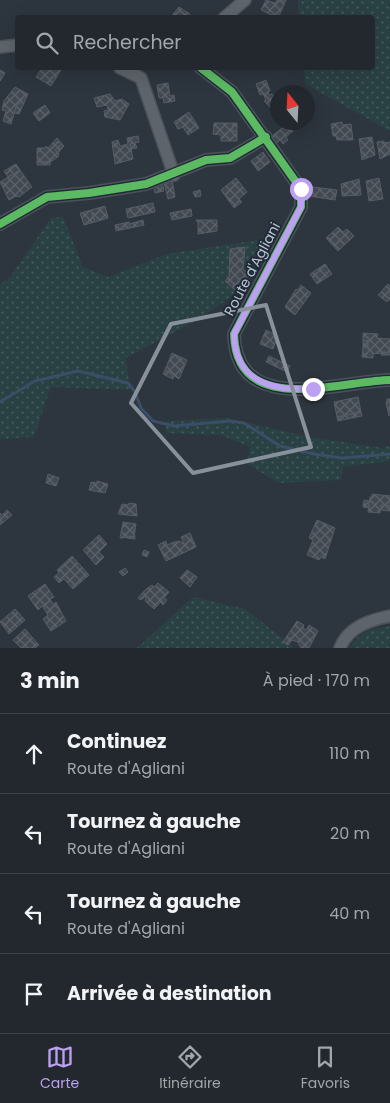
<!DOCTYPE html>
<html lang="fr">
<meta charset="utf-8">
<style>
:root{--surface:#22282e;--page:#2e343a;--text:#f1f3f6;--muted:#a2a6aa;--line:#3f444a;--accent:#bca0f2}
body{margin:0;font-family:Poppins,sans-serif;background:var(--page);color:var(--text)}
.compass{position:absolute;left:270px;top:85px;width:45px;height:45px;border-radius:50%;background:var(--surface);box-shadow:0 5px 20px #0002;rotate:342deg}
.stop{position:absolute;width:15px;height:15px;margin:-11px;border:4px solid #bca0f2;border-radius:50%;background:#fff}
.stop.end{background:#bca0f2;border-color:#fff;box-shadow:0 1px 5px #0008}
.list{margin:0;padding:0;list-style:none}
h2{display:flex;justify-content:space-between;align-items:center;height:65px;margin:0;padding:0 20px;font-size:21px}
h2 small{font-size:16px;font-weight:400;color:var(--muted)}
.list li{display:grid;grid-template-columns:32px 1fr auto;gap:15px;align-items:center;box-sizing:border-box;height:80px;padding:0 20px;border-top:1px solid var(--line)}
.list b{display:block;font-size:19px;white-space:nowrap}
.list p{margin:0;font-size:16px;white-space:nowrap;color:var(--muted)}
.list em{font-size:16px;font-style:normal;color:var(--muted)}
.icon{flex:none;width:28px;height:28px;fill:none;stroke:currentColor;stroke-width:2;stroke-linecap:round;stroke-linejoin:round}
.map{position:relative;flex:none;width:390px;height:648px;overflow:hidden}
.search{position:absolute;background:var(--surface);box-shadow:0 5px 20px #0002;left:15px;right:15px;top:15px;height:55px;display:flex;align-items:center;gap:12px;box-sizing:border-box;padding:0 18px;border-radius:5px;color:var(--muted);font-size:19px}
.sheet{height:385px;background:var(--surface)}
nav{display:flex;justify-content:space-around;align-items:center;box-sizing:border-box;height:70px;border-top:1px solid var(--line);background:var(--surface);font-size:14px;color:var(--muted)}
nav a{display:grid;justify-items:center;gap:2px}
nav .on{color:var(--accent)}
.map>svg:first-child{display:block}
</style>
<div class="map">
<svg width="390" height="648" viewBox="0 0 390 648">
<defs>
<pattern id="grass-dots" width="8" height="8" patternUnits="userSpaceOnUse" patternTransform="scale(1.25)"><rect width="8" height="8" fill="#2a4144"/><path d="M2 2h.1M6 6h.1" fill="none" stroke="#475b5e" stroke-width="1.8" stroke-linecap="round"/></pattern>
<pattern id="building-cross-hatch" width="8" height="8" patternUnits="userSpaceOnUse" patternTransform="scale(1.25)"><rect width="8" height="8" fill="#434951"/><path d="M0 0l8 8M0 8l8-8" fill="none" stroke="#5c6269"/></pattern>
</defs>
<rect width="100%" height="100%" fill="#2d353e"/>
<!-- grass -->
<path fill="url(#grass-dots)" d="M298,0H390V131L305,84L304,68H372V18L299,17Z
M63,217L83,267L108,277L167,254L277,237C270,248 264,263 255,273C222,312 170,334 126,358L130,390L51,387L34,437L0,439V285L10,277L51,218Z
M227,418L315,438L382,448L390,446V461L343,467L341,480L279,483L247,464L250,447L221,435L166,433L165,421Z
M193,597L245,609L295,648H137Z
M390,626V648H350C360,630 371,630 390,626Z"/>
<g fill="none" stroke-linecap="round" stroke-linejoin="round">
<!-- stream -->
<path stroke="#3a4e68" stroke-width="3" d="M0,402L35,381L78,371L128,383L135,392L141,408L153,421L174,426L230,421L244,423L280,446L314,454L342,458L390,454"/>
</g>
<!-- building -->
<path fill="url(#building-cross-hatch)" stroke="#565c65" d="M266,0L275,3L277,0H286L278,18L261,10Z
M179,7L190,14L188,18H170Z
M42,68H62L56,78L52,76L48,84L36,77Z
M0,70L5,73L0,81Z
M52,76L56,78L51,86L48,84Z
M266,80L270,91L268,92L269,95L272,94L278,98V105L273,110L264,101L266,100L263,94L260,95L256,84Z
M168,83L170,96L174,95L175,101L164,103L163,98H159L157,85Z
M15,87L26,93L19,104H17L11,124L3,121L6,111L2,110L4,101Z
M26,93L28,94L19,114L14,113L17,104H19Z
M110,94L115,101L122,99L129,104L120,120L105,117L104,111L108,110L107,105L97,107L94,98Z
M45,105L50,113L39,121L33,113Z
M189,112L199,128L188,135L183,127L178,129L174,122Z
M342,122L343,125L351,124L353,140H337L336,136H333L331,124Z
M214,123H233L232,131H237V141H221V135L213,134Z
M233,123H237V131H232Z
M287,124L293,131L286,137L288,140L283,144L280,140L276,144L271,137Z
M138,136L139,142L130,144L133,159L115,164L112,142L118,140L120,146L128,144L127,138Z
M372,137L375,155L362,160L359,139Z
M57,138L62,144L55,150L59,154L58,157L50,162H37V148H44L46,146L48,148Z
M384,141V143L390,142V154L380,159L377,142Z
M135,143L137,148L131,149L130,144Z
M62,144L64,146L58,153L55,150Z
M263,152L270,162L258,171L251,161Z
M37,162H50V165H37Z
M16,164L20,170L8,177L4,171Z
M20,170L32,187L19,197L16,196L9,200L0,182Z
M236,178L247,192L239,199L242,202L234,208L221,190Z
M379,178L383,199L369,201L366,181Z
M359,179L361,195L342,196L341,184Z
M172,180L175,197L168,199L164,182Z
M162,182L164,191L155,193L153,184Z
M305,186L337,190L335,200L309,196Z
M200,190L201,196L195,197L193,192Z
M153,203L155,212L128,218L126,209Z
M105,206L108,218L95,222L91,210Z
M191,209L192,216L172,220L170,213Z
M91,210L95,222L84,225L80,213Z
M143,220L144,225L130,228L129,224Z
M196,220H217V231L198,234V223Z
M129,222L130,228L116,231L115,225Z
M338,227L343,232L347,229L354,236L338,251L326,238Z
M245,247L243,269L250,276L235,290L225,281L229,277L230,249Z
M325,264L332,274L317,284L310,274Z
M388,284L390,286V299L387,302L378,295Z
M301,285L311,293L295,315L285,307L296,289L298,290Z
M266,330L278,336L273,349L260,344Z
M363,333L378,334L377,338L390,339V352L373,354V358L362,357L363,347H368V341H363Z
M363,341H368V347H363Z
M382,352H390V355H381Z
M172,353L187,360L179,379L165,370Z
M269,356L290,366L287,372L266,362Z
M165,370L174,374L173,379L163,374Z
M358,397L361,412L337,417L334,402Z
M387,399H390L389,416L386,403Z
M361,412L362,416L338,421L337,417Z
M48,474L59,478L56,486L46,483Z
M97,481L108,484L105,493L89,490L91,482L97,483Z
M372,494L390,496V506L381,505L380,513L368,512L370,497H372Z
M364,500L369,501V508L363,507Z
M129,503L136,504L137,516L118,514L122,504L128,505Z
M381,505L390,506V511L381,510Z
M7,510L12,515L0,525V513L2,515Z
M317,520L335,528L325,559L321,557L319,560L307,555L313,540L309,538Z
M123,522L136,524L134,537L120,538Z
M134,529L135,539L127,538V536L134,537Z
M190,533L196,547L166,561L158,545L166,541L167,545L174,542L180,541L181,543L183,542L181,537Z
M99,535L107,544L99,552L104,557L96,565L83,550Z
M144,550L149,552L147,557L142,555Z
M72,556L89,575L73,589L64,579L59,583L54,577L59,573L57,570Z
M125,568L128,572L123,576L119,572Z
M187,570L197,577L190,587L180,578Z
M158,583L169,592L164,598L167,600L163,605L161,602L154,609L145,601L146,596L141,600L138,598L146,589L152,585L154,587Z
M45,584L54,597L50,599L53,604L56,602L66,621L51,631L43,619L48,615L42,606L38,610L28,596Z
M15,609L25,620L9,634L0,622Z
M297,621L304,625L303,628L306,630L309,625L318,631L309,648H301L298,642L292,640L288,645L283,642Z
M25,629L39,645L35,648H21L13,640Z"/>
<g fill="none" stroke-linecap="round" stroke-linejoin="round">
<!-- street casing -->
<g stroke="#4c5158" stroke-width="14">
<path id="street" d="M224,18L245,0
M0,47L18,45
M120,68L141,78L174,175
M201,68L232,92L301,189V207L234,334C236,418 339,381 390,380
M0,224L47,197L89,193L146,184L206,160L230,158L266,137
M340,648C348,627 370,620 390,616"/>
</g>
<!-- street -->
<use href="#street" stroke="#5e646b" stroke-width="11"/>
<!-- cycleway casing -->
<g stroke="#202b39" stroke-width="11">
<path id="cycleway" d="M201,68L232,92L301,189V207L234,334C236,418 339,381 390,380
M0,224L47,197L89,193L146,184L206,160L230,158L266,137"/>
</g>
<!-- cycleway -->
<use href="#cycleway" stroke="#5cba63" stroke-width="8"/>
</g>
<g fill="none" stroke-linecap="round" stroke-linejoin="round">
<!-- route -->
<path stroke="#bca0f2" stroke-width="6" d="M301,189V207L234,334C235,382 272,391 313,389"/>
</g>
<!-- marked area -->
<path fill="none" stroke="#88919b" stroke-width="4" stroke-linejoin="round" d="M266,305L311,447L193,473L131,403L171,324Z"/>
<g text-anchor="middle" stroke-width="4" stroke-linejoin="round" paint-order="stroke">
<!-- street labels -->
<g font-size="14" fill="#b9c2cd" stroke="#202b39">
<text transform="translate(252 269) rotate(-62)" y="5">Route d'Agliani</text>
</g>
</g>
</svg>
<svg class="compass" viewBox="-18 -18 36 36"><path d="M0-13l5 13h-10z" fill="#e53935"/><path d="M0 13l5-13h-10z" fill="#a2a6aa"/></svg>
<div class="stop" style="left:301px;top:189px"></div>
<div class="stop end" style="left:313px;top:389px"></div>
<div class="search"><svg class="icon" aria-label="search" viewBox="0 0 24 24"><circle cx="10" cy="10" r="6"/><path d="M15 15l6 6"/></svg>Rechercher</div>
</div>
<section class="sheet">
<h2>3 min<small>À pied · 170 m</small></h2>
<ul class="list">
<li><svg class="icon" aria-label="ahead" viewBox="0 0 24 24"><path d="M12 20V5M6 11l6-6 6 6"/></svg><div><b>Continuez</b><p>Route d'Agliani</p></div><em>110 m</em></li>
<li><svg class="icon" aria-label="left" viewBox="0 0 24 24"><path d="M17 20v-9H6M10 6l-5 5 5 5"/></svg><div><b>Tournez à gauche</b><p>Route d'Agliani</p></div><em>20 m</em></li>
<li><svg class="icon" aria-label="left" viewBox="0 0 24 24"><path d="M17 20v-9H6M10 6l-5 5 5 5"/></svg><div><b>Tournez à gauche</b><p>Route d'Agliani</p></div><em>40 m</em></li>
<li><svg class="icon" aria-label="arrive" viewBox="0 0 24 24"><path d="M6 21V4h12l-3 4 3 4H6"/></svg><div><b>Arrivée à destination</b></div></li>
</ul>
</section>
<nav>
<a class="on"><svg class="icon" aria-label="map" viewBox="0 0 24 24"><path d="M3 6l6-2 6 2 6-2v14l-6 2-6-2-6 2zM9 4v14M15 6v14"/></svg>Carte</a>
<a><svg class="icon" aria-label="directions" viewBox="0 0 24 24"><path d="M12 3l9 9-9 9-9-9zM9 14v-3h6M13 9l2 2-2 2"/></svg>Itinéraire</a>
<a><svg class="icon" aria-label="saved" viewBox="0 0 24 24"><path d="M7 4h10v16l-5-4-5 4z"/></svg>Favoris</a>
</nav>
